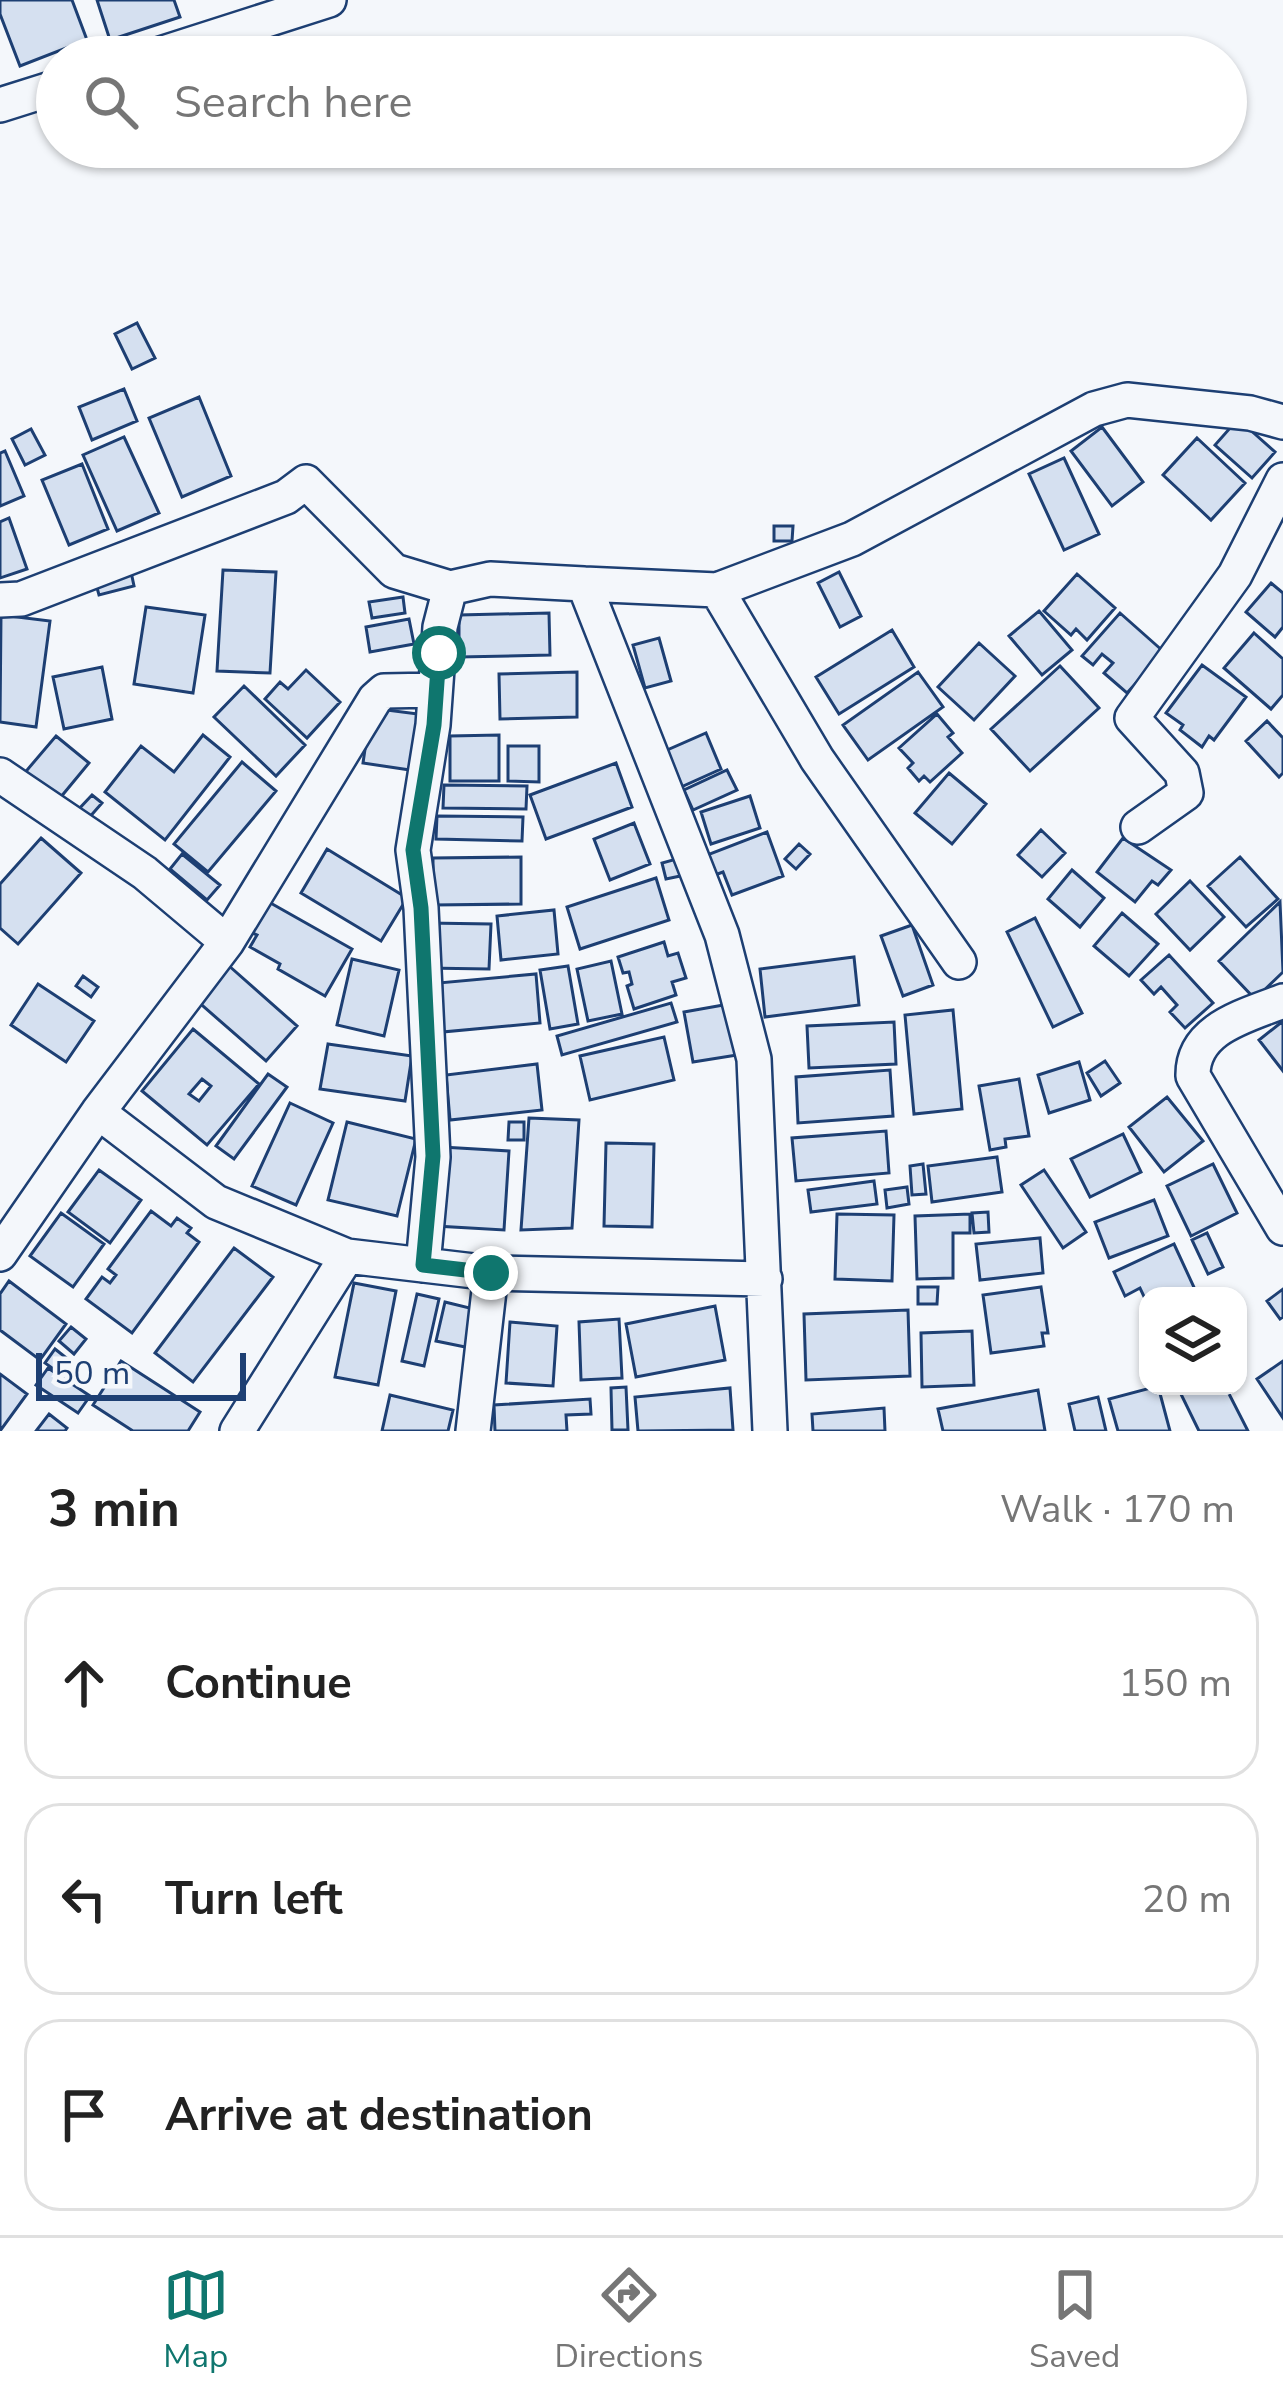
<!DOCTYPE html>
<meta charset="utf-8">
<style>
:root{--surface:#fff;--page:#f6f6f6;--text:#222;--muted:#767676;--line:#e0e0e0;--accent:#0f766e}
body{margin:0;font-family:"Nunito Sans",sans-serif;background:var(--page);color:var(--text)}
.controls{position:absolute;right:36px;bottom:36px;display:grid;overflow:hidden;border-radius:24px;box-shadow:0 3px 9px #0004}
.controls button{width:108px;height:108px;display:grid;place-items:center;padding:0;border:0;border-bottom:3px solid var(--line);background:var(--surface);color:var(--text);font:60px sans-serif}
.scale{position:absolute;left:36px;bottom:30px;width:210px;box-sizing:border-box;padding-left:12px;border:6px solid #1d3f73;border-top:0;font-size:33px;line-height:42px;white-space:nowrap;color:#1d3f73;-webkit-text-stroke:9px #f4f7fb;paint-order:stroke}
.stop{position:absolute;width:36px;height:36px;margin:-27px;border:9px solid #0f766e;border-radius:50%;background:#fff}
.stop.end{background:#0f766e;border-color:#fff;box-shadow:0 3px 12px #0008}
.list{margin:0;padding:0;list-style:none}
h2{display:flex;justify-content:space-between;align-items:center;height:156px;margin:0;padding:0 48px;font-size:51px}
h2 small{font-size:39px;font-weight:400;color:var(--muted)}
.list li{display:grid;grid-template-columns:78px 1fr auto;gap:36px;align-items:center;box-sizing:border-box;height:192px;margin:0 24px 24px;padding:0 24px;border:3px solid var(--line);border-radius:36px}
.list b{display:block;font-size:45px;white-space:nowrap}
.list em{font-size:39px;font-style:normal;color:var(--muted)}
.icon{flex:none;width:66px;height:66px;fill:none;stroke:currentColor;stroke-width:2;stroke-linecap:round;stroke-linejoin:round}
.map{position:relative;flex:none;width:1283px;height:1431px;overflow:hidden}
.search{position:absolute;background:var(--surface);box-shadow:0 3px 9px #0004;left:36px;right:36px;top:36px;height:132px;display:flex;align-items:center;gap:30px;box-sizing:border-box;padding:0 42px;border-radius:66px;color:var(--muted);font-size:45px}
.sheet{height:804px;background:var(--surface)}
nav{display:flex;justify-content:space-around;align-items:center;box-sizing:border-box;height:168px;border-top:3px solid var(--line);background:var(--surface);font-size:33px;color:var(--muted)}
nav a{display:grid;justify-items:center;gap:6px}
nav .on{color:var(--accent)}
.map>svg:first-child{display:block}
</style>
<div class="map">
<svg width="1283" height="1431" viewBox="0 0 1283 1431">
<rect width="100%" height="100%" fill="#f4f7fb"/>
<!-- building -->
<path fill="#d5e0f0" stroke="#1d3f73" stroke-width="3" fill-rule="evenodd" d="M0,0H72L87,40L20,66L0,14Z
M97,0H174L180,17L110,40Z
M137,323L155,358L132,369L115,334Z
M124,389L137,421L92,440L79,407Z
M199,397L231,476L182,497L149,418Z
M1238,419L1275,452L1252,478L1215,445Z
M1102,427L1143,482L1112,506L1071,451Z
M31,429L45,455L25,465L12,439Z
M124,437L159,513L117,531L83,455Z
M1197,438L1245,483L1211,520L1163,475Z
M5,451L24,496L0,506V453Z
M1064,458L1099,534L1064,550L1029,474Z
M82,464L108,529L69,545L42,480Z
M9,518L27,569L0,578V522Z
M774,526H793L792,541H774Z
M130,567L134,586L99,595L94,577Z
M223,570L276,572L270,673L217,671Z
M839,572L861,616L840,627L818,583Z
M1077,574L1115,608L1087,640L1076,629L1071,635L1044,611Z
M1271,583L1283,593V627L1275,637L1246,612Z
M403,597L405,613L372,618L369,602Z
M146,607L205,615L193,693L134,684Z
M1039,611L1072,650L1042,675L1009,636Z
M549,613L550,655L459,657V615Z
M1120,613L1164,652L1127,693L1104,673L1113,663L1102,654L1093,665L1082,656Z
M1,615L50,621L36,727L0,722Z
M409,619L414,644L370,652L366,627Z
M892,630L914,667L839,714L816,677Z
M1254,633L1283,659V695L1271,709L1224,668Z
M659,638L671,681L645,688L633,645Z
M979,643L1015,676L974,720L938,687Z
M1202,665L1246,697L1214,740L1209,736L1202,747L1180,730L1183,725L1166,713Z
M1060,666L1099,708L1030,771L991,729Z
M102,667L112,719L64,729L53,677Z
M306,670L340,702L307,738L265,699L280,682L288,689Z
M577,672V717L500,719L499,674Z
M918,672L943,707L868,760L843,725Z
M244,686L305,745L276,776L214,717Z
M371,708L418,714L410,770L363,763Z
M937,714L953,733L948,737L962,753L930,782L924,776L919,781L908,768L913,763L899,748Z
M1267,721L1283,738V773L1279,777L1246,741Z
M706,733L721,769L681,787L665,751Z
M203,735L230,757L165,840L105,792L141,746L174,772Z
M499,735V781H450V736Z
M56,736L89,763L55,804L22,776Z
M508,746H539V782L508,781Z
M242,762L276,791L208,872L174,844Z
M616,763L632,807L546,839L530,795Z
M727,770L737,790L693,810L684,790Z
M949,773L986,804L952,844L915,813Z
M444,785L527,786L526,809L443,808Z
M92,795L102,803L87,820L77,811Z
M750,796L760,828L711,844L701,812Z
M437,816L523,817L522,841L436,839Z
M634,823L650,864L610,880L594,839Z
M1041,830L1065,853L1042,877L1018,855Z
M767,832L783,876L732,895L723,872L715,875L707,855Z
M41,838L81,873L18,944L0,928V884Z
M1123,838L1171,870L1158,885L1152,881L1135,902L1097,872Z
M799,844L810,854L796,869L785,859Z
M327,849L407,898L381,941L301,893Z
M182,854L220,885L207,900L170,869Z
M521,857V904L433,905V858Z
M1240,857L1278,899L1246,927L1208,886Z
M680,858L685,875L666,879L662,863Z
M1072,870L1104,898L1080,927L1048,899Z
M656,878L669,920L580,949L567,907Z
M1190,881L1224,917L1190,950L1156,914Z
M267,901L352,949L325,996L278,969L280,964L250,947L257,935L250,932Z
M1280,902L1283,972L1255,999L1219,961Z
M554,910L558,954L501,960L497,916Z
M1122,913L1158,944L1129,976L1094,946Z
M1035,918L1082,1013L1053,1027L1007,932Z
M427,923L491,924L489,969L425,968Z
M912,925L933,985L903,996L881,936Z
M664,942L668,956L678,953L686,978L672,982L676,995L634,1009L627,986L632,984L629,972L623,973L618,957Z
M1169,955L1213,1003L1185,1028L1170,1012L1177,1005L1161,987L1154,994L1141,980Z
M854,957L859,1005L765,1017L760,969Z
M352,959L399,970L384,1036L337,1025Z
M611,961L622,1014L588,1021L577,969Z
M228,965L297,1026L266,1061L196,1000Z
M568,966L578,1024L550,1029L540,970Z
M536,974L540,1023L442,1032L438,983Z
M83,976L98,987L91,997L76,986Z
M38,984L94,1021L66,1062L11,1025Z
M671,1003L677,1022L562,1055L557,1036Z
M729,1004L737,1055L693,1062L684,1012Z
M953,1010L962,1109L914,1114L905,1015Z
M1283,1021V1071L1259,1040Z
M894,1022L896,1064L809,1068L807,1026Z
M193,1029L259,1084L207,1145L142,1091ZM202,1079L211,1086L199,1101L189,1094Z
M664,1037L674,1080L590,1100L580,1056Z
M328,1044L412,1056L405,1101L320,1089Z
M1105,1061L1120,1083L1101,1096L1087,1073Z
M1079,1062L1090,1100L1049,1113L1038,1075Z
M537,1064L542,1110L450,1120L446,1075Z
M890,1070L893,1116L798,1123L796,1077Z
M268,1074L287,1087L234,1159L216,1146Z
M1019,1079L1029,1136L1005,1139L1006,1147L990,1150L979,1086Z
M1167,1097L1203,1141L1164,1172L1129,1127Z
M290,1103L333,1123L296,1205L252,1186Z
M529,1118L579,1120L572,1228L521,1230Z
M347,1122L416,1139L397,1216L328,1200Z
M509,1122H524V1140H508Z
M886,1131L889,1173L796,1181L792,1138Z
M1123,1134L1141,1172L1090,1197L1071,1159Z
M606,1143L654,1144L652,1227L604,1226Z
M442,1147L509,1151L504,1230L436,1226Z
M997,1157L1002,1192L932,1202L928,1166Z
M923,1164L926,1194L912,1195L910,1166Z
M1213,1164L1237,1213L1191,1236L1167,1186Z
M99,1170L141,1200L110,1243L68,1212Z
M1044,1170L1086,1232L1063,1248L1021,1185Z
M874,1181L877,1204L811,1212L808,1190Z
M907,1187L909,1204L887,1208L885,1190Z
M1154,1200L1168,1236L1109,1258L1095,1222Z
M151,1211L171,1226L177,1218L191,1228L187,1233L199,1242L132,1333L86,1299L102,1277L110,1283L116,1275L108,1269Z
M988,1212L989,1232L974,1233L972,1213Z
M61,1213L104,1244L73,1287L30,1256Z
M837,1214L894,1215L892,1281L835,1279Z
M970,1214V1233H953V1278L917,1279L915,1216Z
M1207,1233L1223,1267L1208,1274L1192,1240Z
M1040,1238L1043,1273L980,1280L976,1244Z
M1174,1244L1198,1296H1148V1305L1140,1288L1125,1296L1114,1272Z
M234,1248L273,1277L193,1382L155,1353Z
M9,1281L66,1324L40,1360L0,1330V1294Z
M354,1283L396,1291L378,1385L335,1377Z
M918,1287H938L937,1304H918Z
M1041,1287L1048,1333H1042L1044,1346L991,1353L983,1295Z
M1283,1289V1317L1280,1319L1267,1301Z
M417,1294L439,1299L424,1366L402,1361Z
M445,1302L478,1310L470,1348L436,1341Z
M715,1306L725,1360L636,1377L626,1324Z
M908,1310L910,1376L806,1380L804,1314Z
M619,1319L622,1378L581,1380L579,1322Z
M510,1322L557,1326L553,1386L506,1383Z
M71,1327L86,1339L74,1354L59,1341Z
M972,1331L974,1385L922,1387L921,1333Z
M55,1349L69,1360L59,1373L45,1363Z
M121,1361L200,1412L188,1431H133L93,1405Z
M1283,1361V1418L1257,1379Z
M48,1368L90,1396L78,1413L36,1385Z
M0,1374L27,1394L0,1431Z
M1158,1386L1170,1431H1118L1109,1399Z
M1177,1386H1225L1248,1431H1199Z
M626,1387L628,1430H612L611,1388Z
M730,1388L733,1430L638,1431L635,1397Z
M1038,1390L1045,1431H943L938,1409Z
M390,1395L453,1410L448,1431H382Z
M1098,1397L1106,1431H1075L1069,1404Z
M590,1399L591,1414L566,1415L567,1431H495L494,1405Z
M884,1408L885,1431H813L812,1414Z
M49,1414L67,1428L65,1431H36Z"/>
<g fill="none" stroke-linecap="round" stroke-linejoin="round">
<!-- minor casing -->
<g stroke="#1d3f73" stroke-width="38">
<path id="minor" d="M151,57L329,0
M0,105L57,87
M584,584L717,590L852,539L1094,409L1127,400L1250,413L1283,422
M717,590L817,759L959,962
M0,600L21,599L286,497L306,482L394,571L450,588
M0,775L145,873L227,942
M1138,827L1186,793L1182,773L1132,718L1235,575L1283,480
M1283,1001C1246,1016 1192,1028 1193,1076L1283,1228
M98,1112L216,1202L347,1256L491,1273L765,1279
M0,1254L98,1112L227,942L375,699L384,691L435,690
M423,1265L433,1157L421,908L413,850L433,725L440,627L450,588L490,579L584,584L722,935L754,1059L770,1431
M237,1431L347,1256
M473,1431L491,1273"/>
</g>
<!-- minor -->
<use href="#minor" stroke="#f4f7fb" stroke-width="33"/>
</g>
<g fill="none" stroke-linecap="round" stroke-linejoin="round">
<!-- route -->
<path stroke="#0f766e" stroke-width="15" d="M439,653L434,725L413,850L421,908L433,1156L423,1265L491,1273"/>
</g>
</svg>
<div class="controls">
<button><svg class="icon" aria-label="layers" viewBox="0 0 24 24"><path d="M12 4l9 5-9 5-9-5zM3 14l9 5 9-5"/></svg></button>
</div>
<div class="scale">50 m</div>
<div class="stop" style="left:439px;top:653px"></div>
<div class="stop end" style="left:491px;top:1273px"></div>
<div class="search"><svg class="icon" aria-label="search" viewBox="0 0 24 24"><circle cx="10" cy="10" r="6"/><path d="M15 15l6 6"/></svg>Search here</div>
</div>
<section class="sheet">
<h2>3 min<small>Walk · 170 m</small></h2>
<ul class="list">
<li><svg class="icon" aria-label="ahead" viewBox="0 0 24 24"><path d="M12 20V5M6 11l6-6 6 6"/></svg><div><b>Continue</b></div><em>150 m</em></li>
<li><svg class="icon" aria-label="left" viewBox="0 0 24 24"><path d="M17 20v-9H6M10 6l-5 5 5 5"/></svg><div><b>Turn left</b></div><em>20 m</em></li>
<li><svg class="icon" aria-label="arrive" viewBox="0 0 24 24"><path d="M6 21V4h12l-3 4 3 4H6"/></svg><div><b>Arrive at destination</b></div></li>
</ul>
</section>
<nav>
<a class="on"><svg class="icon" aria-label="map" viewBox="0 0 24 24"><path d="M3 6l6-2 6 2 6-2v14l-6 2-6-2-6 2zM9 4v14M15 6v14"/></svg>Map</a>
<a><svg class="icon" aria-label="directions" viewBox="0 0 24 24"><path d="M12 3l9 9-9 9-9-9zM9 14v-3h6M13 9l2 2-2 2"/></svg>Directions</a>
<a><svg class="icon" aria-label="saved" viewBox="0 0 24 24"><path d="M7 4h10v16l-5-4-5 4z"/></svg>Saved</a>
</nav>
